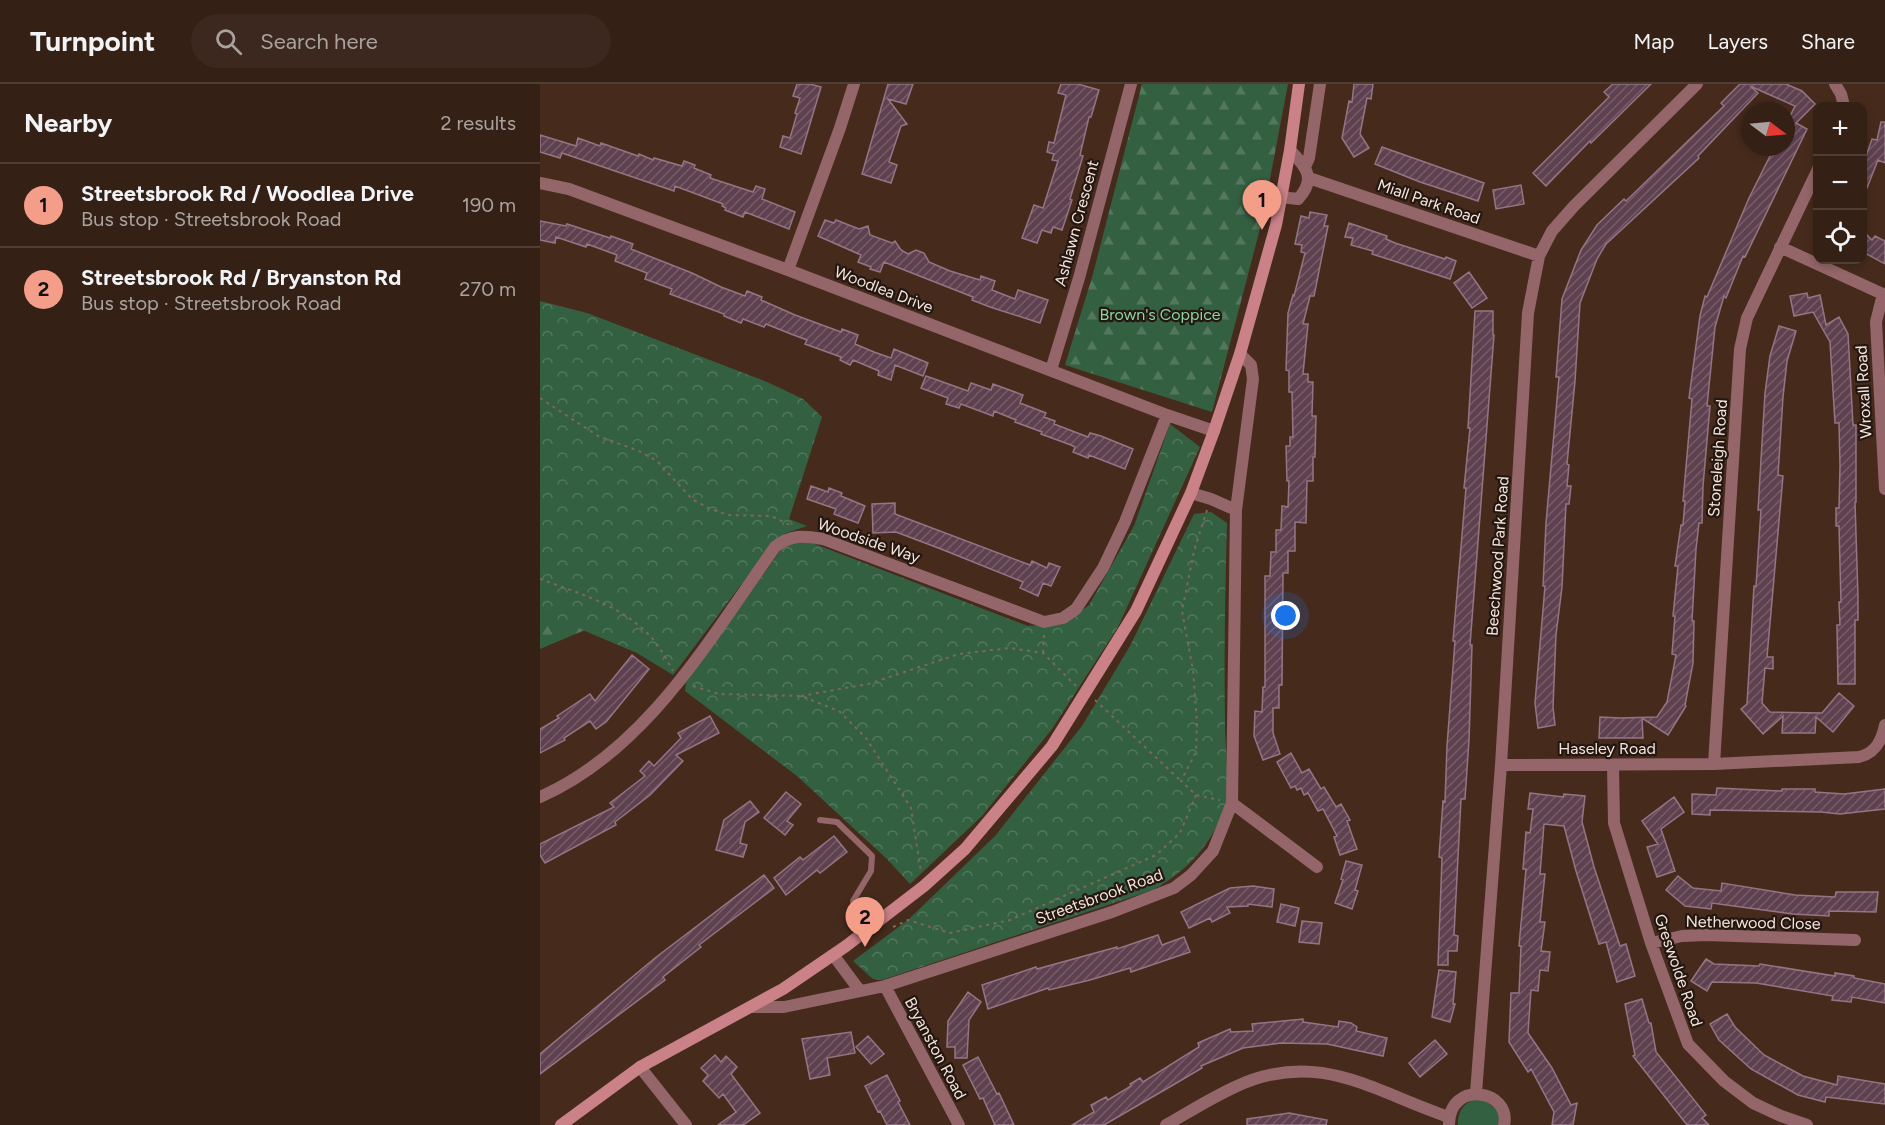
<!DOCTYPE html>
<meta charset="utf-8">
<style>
:root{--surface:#342015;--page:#3c281e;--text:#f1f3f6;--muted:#a9a3a0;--line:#4e3e34;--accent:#f49e89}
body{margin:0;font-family:Figtree,sans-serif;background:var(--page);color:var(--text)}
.controls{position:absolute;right:18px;top:18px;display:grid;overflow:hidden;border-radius:12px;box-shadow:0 3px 9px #0003}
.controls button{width:54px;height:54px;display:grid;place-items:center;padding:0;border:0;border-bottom:2px solid var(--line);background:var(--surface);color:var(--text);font:30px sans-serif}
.compass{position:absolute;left:1201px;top:18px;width:54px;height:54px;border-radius:50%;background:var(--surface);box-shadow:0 3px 9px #0003;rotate:106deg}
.you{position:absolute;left:746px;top:532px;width:21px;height:21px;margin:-15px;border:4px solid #fff;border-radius:50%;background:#1a73e8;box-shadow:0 0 0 9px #1a73e833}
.badge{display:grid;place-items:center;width:39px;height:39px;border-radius:50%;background:var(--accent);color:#111;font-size:20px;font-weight:700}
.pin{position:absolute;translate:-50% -50px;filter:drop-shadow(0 2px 3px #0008)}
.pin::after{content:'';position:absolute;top:32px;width:21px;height:18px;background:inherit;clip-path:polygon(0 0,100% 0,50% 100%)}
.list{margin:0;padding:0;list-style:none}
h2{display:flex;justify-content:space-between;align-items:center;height:78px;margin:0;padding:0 24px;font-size:26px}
h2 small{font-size:20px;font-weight:400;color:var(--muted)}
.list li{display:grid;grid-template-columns:39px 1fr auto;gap:18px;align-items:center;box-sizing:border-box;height:84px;padding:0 24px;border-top:2px solid var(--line)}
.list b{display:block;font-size:22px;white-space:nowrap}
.list p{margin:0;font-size:20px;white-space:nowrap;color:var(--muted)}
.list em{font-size:20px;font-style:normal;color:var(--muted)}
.icon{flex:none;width:33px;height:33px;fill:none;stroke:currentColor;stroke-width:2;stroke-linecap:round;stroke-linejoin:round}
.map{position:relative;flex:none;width:1345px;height:1041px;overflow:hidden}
header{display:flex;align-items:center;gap:36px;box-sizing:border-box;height:84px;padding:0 30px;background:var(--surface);border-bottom:2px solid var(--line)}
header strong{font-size:28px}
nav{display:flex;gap:33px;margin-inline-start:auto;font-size:21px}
.search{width:420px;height:54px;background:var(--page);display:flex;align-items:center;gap:15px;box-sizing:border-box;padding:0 21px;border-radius:33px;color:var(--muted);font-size:22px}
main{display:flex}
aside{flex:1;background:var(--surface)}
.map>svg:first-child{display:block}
</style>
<header>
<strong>Turnpoint</strong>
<div class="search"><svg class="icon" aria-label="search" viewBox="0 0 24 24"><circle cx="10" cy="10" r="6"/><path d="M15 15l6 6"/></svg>Search here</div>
<nav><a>Map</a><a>Layers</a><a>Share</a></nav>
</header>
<main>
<aside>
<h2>Nearby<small>2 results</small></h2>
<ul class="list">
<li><span class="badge">1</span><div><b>Streetsbrook Rd / Woodlea Drive</b><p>Bus stop · Streetsbrook Road</p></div><em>190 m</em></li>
<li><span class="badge">2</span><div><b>Streetsbrook Rd / Bryanston Rd</b><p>Bus stop · Streetsbrook Road</p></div><em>270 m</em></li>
</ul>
</aside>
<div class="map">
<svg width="1345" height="1041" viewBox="0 0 1345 1041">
<defs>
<pattern id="forest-firs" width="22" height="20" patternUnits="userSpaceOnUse" patternTransform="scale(1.5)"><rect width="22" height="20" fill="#346042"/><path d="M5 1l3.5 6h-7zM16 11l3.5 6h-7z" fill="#52775d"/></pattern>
<pattern id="park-crowns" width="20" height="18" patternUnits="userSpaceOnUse" patternTransform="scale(1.5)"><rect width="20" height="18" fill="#346042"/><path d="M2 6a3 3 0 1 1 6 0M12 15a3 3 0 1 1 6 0" fill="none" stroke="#52775d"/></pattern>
<pattern id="building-hatch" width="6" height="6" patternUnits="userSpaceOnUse" patternTransform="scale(1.5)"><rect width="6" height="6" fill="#5e414f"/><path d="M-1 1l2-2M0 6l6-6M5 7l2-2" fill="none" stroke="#765c68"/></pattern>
</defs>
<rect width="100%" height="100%" fill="#462b1c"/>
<!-- grass -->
<path fill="#346042" d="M935,1015L944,1016L959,1027L960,1041H918C917,1028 923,1020 935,1015Z"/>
<!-- forest -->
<path fill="url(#forest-firs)" d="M602,0H748L722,137L672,328L525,281L553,190Z
M0,528L45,546L0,565Z"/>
<!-- park -->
<path fill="url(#park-crowns)" d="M0,217L47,229L227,298L263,315L282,333L249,435L267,442L246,449L234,457L133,591L97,569L0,528Z
M630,340L660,363L578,543L512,645L442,732L370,800L347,775L257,692L145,607L146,598L243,463L252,458L267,457L488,542L525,539L549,521L594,442Z
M671,428L687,439C685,506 684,573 685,640C685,657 690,708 685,722C671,762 649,785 613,806L342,896L333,895L313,877L368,836L455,752L542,642L590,562L654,430Z"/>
<!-- building -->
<path fill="url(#building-hatch)" stroke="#957585" stroke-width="1.5" d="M257,0H270L281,3L261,70L240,63L243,52L250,54L257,30L255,29L260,14L253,12Z
M348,0H373L366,20L348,15L367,40L361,42L349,78L357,81L351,99L322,90Z
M521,0H538L559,6L551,33H549L540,71L543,72L530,115L532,116L522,146L513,143L511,149L502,146L497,159L482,154L494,121L503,124L518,77L512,76L514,70L507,68L509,58L514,59L526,11L518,9Z
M814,0H833L831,15L827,14L820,50L829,64L814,73L802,54L809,17L812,18Z
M1073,0H1111L1051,59L1050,57L1006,102L993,89L1069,13L1064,8Z
M1200,0H1246L1262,7L1275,20L1256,39L1267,45L1205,173L1203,172L1186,214L1184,212L1175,243L1167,322H1170L1163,402L1162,439H1159L1156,465L1152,537H1154L1153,579L1145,621L1146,622L1128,651L1102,634L1103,654H1059L1060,633L1080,634L1117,633L1127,618L1136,571L1132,570L1135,532H1133L1138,482H1135L1141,441H1143L1145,417H1143L1152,315L1149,314L1160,232L1165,212L1167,213L1209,114L1230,72L1235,63H1246V35L1248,36L1255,22L1210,2L1218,9L1158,72L1159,74L1066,160L1057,175L1040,219L1035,297L1027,380L1029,381L1027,402H1031L1029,420H1026L1022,503L1016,551L1013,623L1015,641L998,644L995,619L1005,502H1003L1006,439L1019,293H1016L1022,215L1041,166L1057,141L1084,115L1086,117L1184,22L1181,19Z
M1341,38H1345V79L1338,76L1323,114V81L1332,55L1337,56Z
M0,51L36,62L38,54L60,62L61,59L98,72L99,70L113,76L114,74L142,82L144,77L155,81L154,84L171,91L170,94L213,108L216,102L225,105L222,115L255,128L249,145L205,128L203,133L185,126L186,124L182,122L183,120L135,102L134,107L22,69L20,74L0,68Z
M842,63L944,99L938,117L880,98L835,80Z
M981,101L984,120L956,125L953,106Z
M770,128L787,131L784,142H788L774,212H770L763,240H768L763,290H768V298H773L772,332H776L775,373H773V397H767L766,439L755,438V467H748V489H743L742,601H739V624H733V649L740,670L723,676L714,652L715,627L722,628L723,603H725V492H730L731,468H736V446H741L742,422L748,423L749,397H747L746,362H750V353H753L752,308H749V287L746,286L748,229L753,211L754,212L765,169L761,168L762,161L755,160L761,132L769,134Z
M285,136L294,139L296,136L319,145L328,142L330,151L352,159L355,157L361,166L368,170L376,166L384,169L389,178L410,187L440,196L441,192L455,197L452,206L475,215L478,206L508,216L500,239L450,223L432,216L433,213L344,178L340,188L330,185L331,183L318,178L321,171L278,152Z
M0,137L26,142L27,140L70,154L71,152L93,160L91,165L152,189L181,203L205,212L207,207L222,213L221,216L255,231L301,248L302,245L318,251L315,260L334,268L351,274L354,265L388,279L383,292L355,281L351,296L338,291L339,287L313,276L310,281L300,276L301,273L265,260L267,256L251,250L226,240L224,243L203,235L201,239L184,232V230L130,210L132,205L105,195L107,189L75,177L77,171L47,160L46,163L16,153L15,159L0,156Z
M809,139L847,152L846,155L855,159L905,175L906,173L916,177L910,195L832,170L833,167L811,161L813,154L805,153Z
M1323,147L1332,156L1335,152L1345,157V180L1323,168Z
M929,188L947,214L932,224L914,199Z
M1267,209L1268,214L1280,211L1286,241L1299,233L1308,250L1313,341H1316V418H1315L1318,513V536H1315V600H1298L1297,541H1300L1299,518H1301L1299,442H1296V424H1299L1300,382L1299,339H1295L1290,258L1273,228L1254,232L1250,212Z
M935,227H953V251H954L930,561H932L929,656L925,715H921L914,851L918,852L917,867H908V881H898L902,774L899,773L903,717L905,718L907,662L915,557H913L926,404H924L930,344H928Z
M1239,242L1256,247L1247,277L1243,313L1238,391L1243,392L1227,573H1233V585L1225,584L1222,619L1230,628L1282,629L1299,609L1314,622L1293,648L1276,633L1275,649H1242L1243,632L1223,650L1201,625L1207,620L1214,502H1216L1221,426H1218L1225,309L1230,272Z
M386,292L428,307L431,299L451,306L453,300L483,311L480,319L506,329L504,333L515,337L514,340L548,353L550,349L561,352L593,365L585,385L549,371L548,374L533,368L535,363L531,361L501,350L502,348L475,338L476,336L454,327L453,332L421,320L419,324L406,320L408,314L381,304Z
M271,402L288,408L289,404L302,409L301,412L325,422L318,439L294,430L296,425L267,415Z
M355,419V430L490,481L492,477L507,484L509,479L520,483L511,502L503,499L498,512L480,504L483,498L401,465L356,448L333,449L332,420Z
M92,571L109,585L66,638L56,645L50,637L24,654L25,656L0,669V645L19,634L17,632L50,610L55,617Z
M170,632L179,649L136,671L143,677L110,711L75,738L76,741L5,779L0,771V760L74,723L70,719L105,692L100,687L109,677L114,682L141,654L138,649Z
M751,669L762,689L769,685L781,705L784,703L796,723L801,720L810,736L807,737L817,765L800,771L794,753L797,752L783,725L778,727L768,709L764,711L761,704L757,706L755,702L751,704L737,678Z
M1177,704L1242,707V705H1275V708L1304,710L1345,705V725L1300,730L1281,728L1170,726V731L1152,730V710L1176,711Z
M246,708L261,720L247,737L253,741L245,751L224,734Z
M990,709L1023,713L1024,710L1045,712L1042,738L1054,783L1080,862L1086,860L1095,892L1077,898L1066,858L1059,860L1036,787L1024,742L1004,740L1000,790H1005L1000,838H1005L1001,867L1010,868L1008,887L1000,886L998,907L991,906L988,949L1012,984L1031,1021L1037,1019L1033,1041H1012L1014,1028L991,985L988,988L969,958L971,909H979L981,862H979L986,785H983L986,748L990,749L993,725H988Z
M1134,713L1144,728L1121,745L1135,787L1117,793L1107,763L1118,760L1102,737Z
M210,717L219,728L205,738L200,759L207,761L203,773L176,766L184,736Z
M294,752L307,768L280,789L277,786L246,811L234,794L260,773L263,776Z
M806,777L822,781L815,806L818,807L812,825L795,819L803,796L801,795Z
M224,791L234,804L159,861L161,863L123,893L125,896L0,990V970L115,874Z
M1138,792L1153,804L1181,807L1182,799L1255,811L1295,813L1296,808H1338L1336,828L1289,827V832L1253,830L1172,819L1171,825L1145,822L1126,806Z
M713,802L734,805L732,823L708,820V822L687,823L690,829L672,838L670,834L649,844L641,828L690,804Z
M741,820L759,824L755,842L737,838Z
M762,837L782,839L779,860L759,858Z
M618,851L622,861L644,853L650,868L591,888L590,884L550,896L509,906L508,904L448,925L442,901L496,883L497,885L577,863V865Z
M1166,875L1174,880L1219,882L1220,880L1295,892V889L1314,892V894L1345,900V919L1312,913L1311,918L1292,916L1293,912L1216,899L1172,898L1167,907L1151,897Z
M899,886L916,888L913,920H915L910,938L892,933Z
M428,908L441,918L429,936L427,974H415V963H407L408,937Z
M1102,915L1109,939H1111L1116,968L1166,1031L1162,1034L1169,1041H1147L1093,972L1095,971L1085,920Z
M1187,930L1195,943L1224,971L1263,992L1297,1001L1298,992L1345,1000V1020L1286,1013L1285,1018L1258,1011L1211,985L1179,956L1170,940Z
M763,935V938L798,943L799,937L811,939L817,943L816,947L847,954L843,972L787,960L741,959L703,964L661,982L662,984L633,1001L564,1041H532L554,1028L551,1021L566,1013L568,1016L591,1002L590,1000L600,994L603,998L659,963L658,959L690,945L691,948L713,947L712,940Z
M311,948L315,969L287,974L290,991L270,995L262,955Z
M328,952L344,970L331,980L316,963Z
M895,956L907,970L880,993L869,979Z
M175,971L181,978L186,972L197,983L191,990L220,1029L203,1041H178L196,1028L183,1010L179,1014L163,997L168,991L161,984Z
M438,973L457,1010L459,1009L474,1041H455L443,1014L440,1015L423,981Z
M347,991L360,1017L358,1018L370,1041H347L340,1027L338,1028L325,1002Z
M749,1029L787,1036L786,1041H707V1035Z"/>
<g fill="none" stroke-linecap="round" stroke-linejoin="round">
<!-- path -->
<path stroke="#7f6759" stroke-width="2" stroke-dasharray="3 4.5" stroke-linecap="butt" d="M0,314L58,352L99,367L117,377L152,415L170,425L189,431L231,432L250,441
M667,426L654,467L642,527L653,586L657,640L656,668L641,697L656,711L680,716
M0,495C38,509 81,521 110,552C119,561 126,575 133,587
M503,569L504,550
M153,602L179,610L261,612L299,627L326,654L371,724L381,788
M261,612L328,600L419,570L470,564L503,569L536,602
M555,616L641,697
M353,843L368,836L410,849L470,836L616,771L640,749L656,711"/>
<!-- lane -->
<path stroke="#946669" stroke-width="6" d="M280,736L297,738L332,772L331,787L313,817L317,831L327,846"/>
<!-- street -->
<path stroke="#946669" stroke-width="12" d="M1295,0L1301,10L1304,22
M765,83L769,74L780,0
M769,94L999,172
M0,99L29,105L248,186L627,331L674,347
M741,113L758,115C777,95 766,83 750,66
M1240,163L1345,211
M248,186L300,44L314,0
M1343,210L1336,238L1345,405
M511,286L539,194L591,0
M651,409L671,415L696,426
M1174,680L1200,265L1207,234L1278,85
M961,681L1174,680L1319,673C1336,669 1342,656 1345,641
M1073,681L1074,739L1111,859L1148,960L1184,997L1213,1019L1241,1032L1267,1041
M0,713C107,666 170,554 235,463C251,450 264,452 283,455L504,538L523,534L536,525L563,484L585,438L627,331
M692,719L777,783
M1111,859L1142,852L1166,851L1315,856
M294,872L320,907
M345,902L419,1041
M213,923H244L345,902L572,828L634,804L651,791L673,767L692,719L696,426L713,295L711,281L700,270
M100,983L146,1041
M936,1009L961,681L988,229L999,172L1012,147L1034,122L1157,0
M909,1040C910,995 972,1006 964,1041
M626,1041C649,1028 671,1014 695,1003C778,964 832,1007 909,1033"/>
<!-- secondary -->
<path stroke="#ca8187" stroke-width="12" d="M21,1041L100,983L243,905L306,862L384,802L425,765L512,662L596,527L651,409L674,347L700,270L736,141L750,66L759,0"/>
</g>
<g text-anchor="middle" stroke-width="4.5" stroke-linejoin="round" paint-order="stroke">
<!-- street labels -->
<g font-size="16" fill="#f6e4da" stroke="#231711">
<text transform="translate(889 117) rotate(19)" y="6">Miall Park Road</text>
<text transform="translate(536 139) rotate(-75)" y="6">Ashlawn Crescent</text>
<text transform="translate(344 205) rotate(21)" y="6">Woodlea Drive</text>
<text transform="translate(1323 308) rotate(-93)" y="6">Wroxall Road</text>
<text transform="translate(1177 374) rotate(-86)" y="6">Stoneleigh Road</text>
<text transform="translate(329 456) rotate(19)" y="6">Woodside Way</text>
<text transform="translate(957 472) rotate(-86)" y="6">Beechwood Park Road</text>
<text x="1067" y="670">Haseley Road</text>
<text transform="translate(559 812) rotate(-20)" y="6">Streetsbrook Road</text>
<text transform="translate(1213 838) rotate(1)" y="6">Netherwood Close</text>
<text transform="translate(1139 886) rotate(71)" y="6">Greswolde Road</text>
<text transform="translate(396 964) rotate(62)" y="6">Bryanston Road</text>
</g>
<!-- park labels -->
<g font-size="16" fill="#8cd5a1" stroke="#231711">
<text x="620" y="236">Brown's Coppice</text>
</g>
</g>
</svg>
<div class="controls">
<button>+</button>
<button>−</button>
<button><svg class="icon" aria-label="locate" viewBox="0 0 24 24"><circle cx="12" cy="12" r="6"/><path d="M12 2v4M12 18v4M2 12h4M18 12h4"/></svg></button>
</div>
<svg class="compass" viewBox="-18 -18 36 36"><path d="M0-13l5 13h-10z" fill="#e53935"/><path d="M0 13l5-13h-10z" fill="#a9a3a0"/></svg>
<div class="you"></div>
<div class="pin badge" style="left:722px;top:146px">1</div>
<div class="pin badge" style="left:325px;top:863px">2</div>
</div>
</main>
